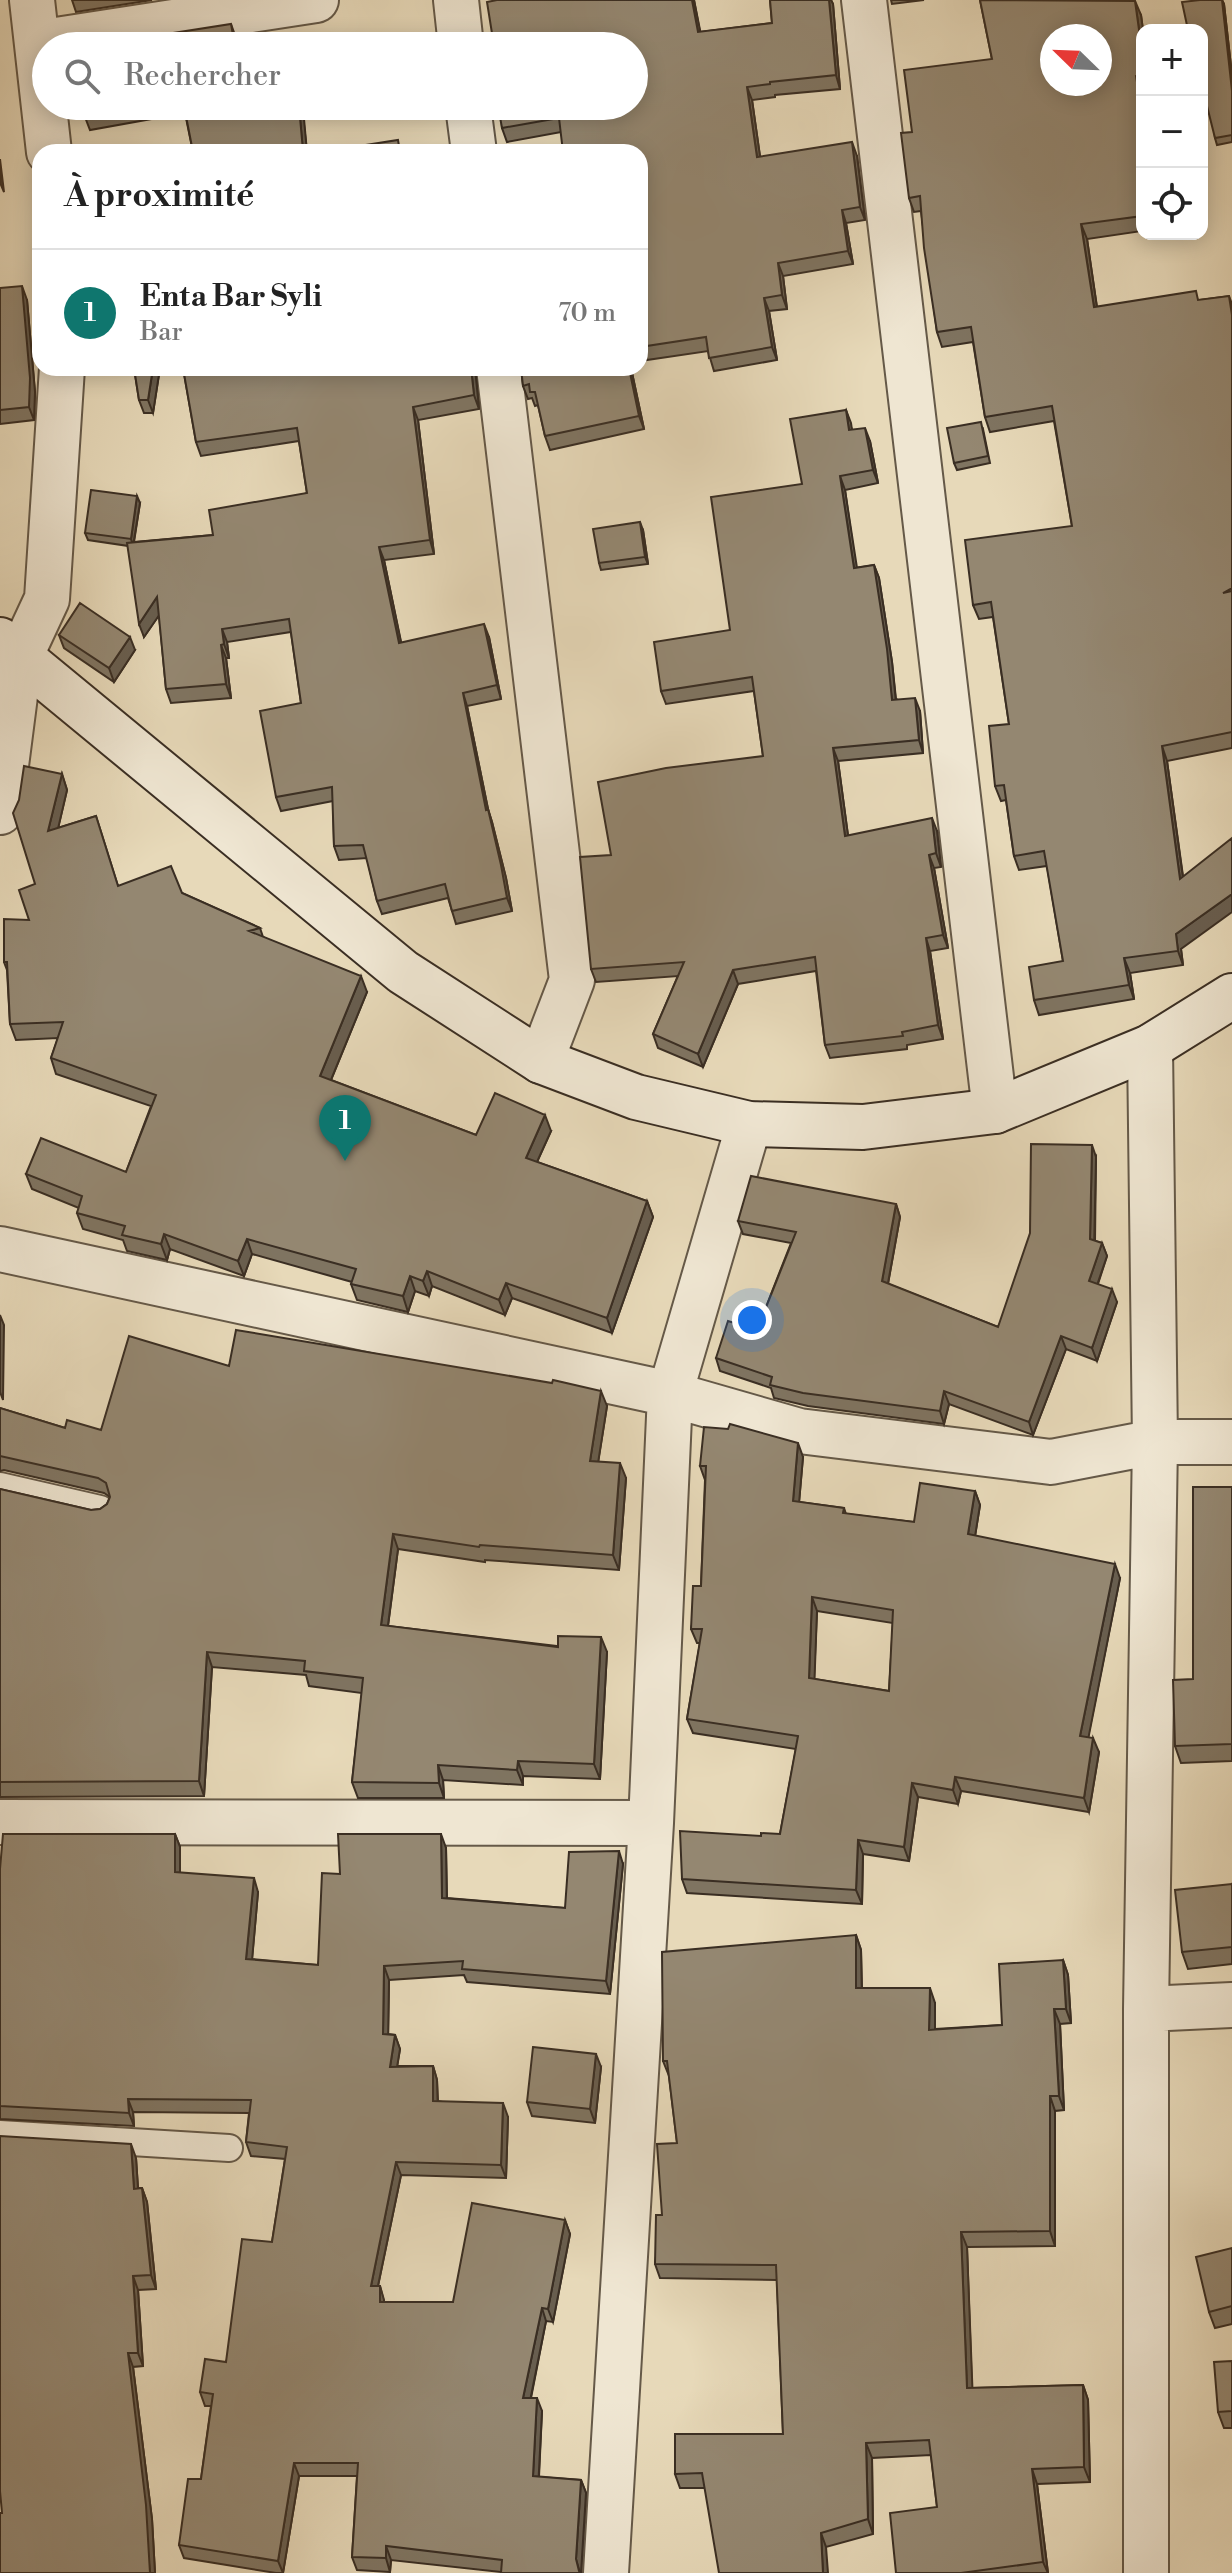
<!DOCTYPE html>
<html lang="fr">
<meta charset="utf-8">
<style>
:root{--surface:#fff;--page:#f6f6f6;--text:#222;--muted:#767676;--line:#e0e0e0;--accent:#0f766e}
body{margin:0;font-family:"Libre Bodoni",serif;background:var(--page);color:var(--text)}
.controls{position:absolute;right:24px;top:24px;display:grid;overflow:hidden;border-radius:16px;box-shadow:0 4px 20px #0003}
.controls button{width:72px;height:72px;display:grid;place-items:center;padding:0;border:0;border-bottom:2px solid var(--line);background:var(--surface);color:var(--text);font:40px sans-serif}
.compass{position:absolute;left:1040px;top:24px;width:72px;height:72px;border-radius:50%;background:var(--surface);box-shadow:0 4px 20px #0003;rotate:293deg}
.you{position:absolute;left:752px;top:1320px;width:28px;height:28px;margin:-20px;border:6px solid #fff;border-radius:50%;background:#1a73e8;box-shadow:0 0 0 12px #1a73e833}
.badge{display:grid;place-items:center;width:52px;height:52px;border-radius:50%;background:var(--accent);color:#fff;font-size:26px;font-weight:700}
.pin{position:absolute;translate:-50% -66px;filter:drop-shadow(0 2px 4px #0008)}
.pin::after{content:'';position:absolute;top:42px;width:28px;height:24px;background:inherit;clip-path:polygon(0 0,100% 0,50% 100%)}
.list{margin:0;padding:0;list-style:none}
h2{display:flex;justify-content:space-between;align-items:center;height:104px;margin:0;padding:0 32px;font-size:34px}
h2 small{font-size:26px;font-weight:400;color:var(--muted)}
.list li{display:grid;grid-template-columns:52px 1fr auto;gap:24px;align-items:center;box-sizing:border-box;height:128px;padding:0 32px;border-top:2px solid var(--line)}
.list b{display:block;font-size:30px;white-space:nowrap}
.list p{margin:0;font-size:26px;white-space:nowrap;color:var(--muted)}
.list em{font-size:26px;font-style:normal;color:var(--muted)}
.icon{flex:none;width:44px;height:44px;fill:none;stroke:currentColor;stroke-width:2;stroke-linecap:round;stroke-linejoin:round}
.map{position:relative;flex:none;width:1232px;height:2573px;overflow:hidden}
.search{position:absolute;background:var(--surface);box-shadow:0 4px 20px #0003;left:32px;top:32px;width:616px;height:88px;display:flex;align-items:center;gap:20px;box-sizing:border-box;padding:0 28px;border-radius:44px;color:var(--muted);font-size:30px}
.panel{position:absolute;background:var(--surface);box-shadow:0 4px 20px #0003;left:32px;top:144px;width:616px;height:232px;border-radius:24px}
.map>svg:first-child{display:block}
</style>
<div class="map">
<svg width="1232" height="2573" viewBox="0 0 1232 2573">
<rect width="100%" height="100%" fill="#e7d9b9"/>
<filter id="stains"><feTurbulence type="fractalNoise" baseFrequency=".0025" numOctaves="4"/><feColorMatrix values="0 0 0 0 .2 0 0 0 0 .09 0 0 0 0 .02 0 0 0 .5 -.17"/></filter>
<radialGradient id="worn" r=".72"><stop offset=".6" stop-color="#630" stop-opacity="0"/><stop offset="1" stop-color="#630" stop-opacity=".3"/></radialGradient>
<g fill="none" stroke-linecap="round" stroke-linejoin="round">
<!-- service casing -->
<g stroke="#655948" stroke-width="30">
<path id="service" d="M0,1486L100,1509
M0,2134L229,2148"/>
</g>
<!-- minor casing -->
<g stroke="#655948" stroke-width="48">
<path id="minor" d="M32,0L49,152
M456,0L461,46
M864,0L995,1111
M37,43L316,0
M468,106L474,152
M499,368L572,980L541,1061
M0,812L20,657L47,599L62,368
M0,1249L670,1394L799,1431L1051,1462L1155,1442H1232
M0,1822L651,1823
M1146,2009L1232,2005
M606,2573L651,1823L670,1394L749,1124
M1146,2573V2009L1155,1442L1150,1047"/>
</g>
<!-- secondary casing -->
<g stroke="#3a2e23" stroke-width="48">
<path id="secondary" d="M0,640L403,972L541,1061L636,1097L749,1124L863,1127L995,1111L1150,1047L1232,996"/>
</g>
<!-- service -->
<use href="#service" stroke="#efe6d2" stroke-width="26"/>
<!-- minor -->
<use href="#minor" stroke="#efe6d2" stroke-width="44"/>
<!-- secondary -->
<use href="#secondary" stroke="#efe6d2" stroke-width="44"/>
</g>
<!-- wall -->
<path fill="#7f7461" stroke="#3a2e23" stroke-width="2" fill-rule="evenodd" d="M72,0H152L76,12Z
M497,0H694L700,32L772,23L770,0H831L833,4L840,89L775,95V97L752,100L760,157L857,156L865,220L846,223L853,264L783,276L787,309L769,311L777,360L714,371L708,351L640,361V152L561,132L507,142L502,128Z
M891,0H924L892,4Z
M980,0H1132L1141,15L1143,30L1141,91L1142,231L1087,239L1097,307L1200,300L1229,296L1232,304V748L1167,761L1183,876L1181,949L1183,965L1130,973L1134,999L1039,1015L1034,1000L1063,961L1047,866L1019,870L1014,856L1006,800L1001,801L995,786L1009,724L993,617L979,619L973,605L1072,526L1054,421L990,432L985,417L973,342L942,347L937,332L921,211L914,212L909,198L912,132L992,59Z
M1200,0H1222L1224,4L1232,75V142L1217,145L1215,138Z
M83,106H302L307,152H193L185,113L90,130L85,117Z
M0,288L27,300L35,392L34,420L0,424Z
M134,368H160L153,413H144L139,400Z
M183,368H475L479,409L418,420L434,554L384,560L401,643L489,637L501,699L467,706L488,809L492,822L506,878L512,911L456,924L448,898L382,914L377,901L367,858L339,860L334,846L333,801L281,811L276,797L301,703L291,632L227,642L229,658H226L231,698L171,703L166,689L159,615L144,637L128,546L88,540L85,533L140,503L134,542L213,535L307,493L299,441L201,456L196,442Z
M521,368H631L644,429L550,450L545,436L538,405L535,406L532,398L528,399L523,386Z
M846,410L852,430L870,441L878,483L845,490L856,568L874,565L879,578L892,662L896,699L920,711L923,753L838,761L848,836L937,831L941,867L934,868L948,948L930,951L943,1039L907,1045V1049L830,1058L825,1045L816,971L738,984L703,1067L658,1048L653,1034L678,976L596,982L591,969L611,855L763,756L754,691L666,704L661,691L730,630L802,484Z
M983,429L990,463L957,470L954,463Z
M643,530L648,564L601,570L599,563Z
M59,635L135,650L114,682L64,648Z
M62,774L67,790L58,828L96,816L118,886L182,893L260,928L263,937L367,992L331,1080L476,1135L551,1131L537,1162L647,1201L653,1217L612,1333L512,1298L505,1315L432,1286L429,1296L415,1291L408,1312L357,1300L351,1284L352,1282L252,1254L244,1276L170,1249L167,1260L127,1251L123,1240L83,1229L77,1213L79,1208L32,1189L26,1174L126,1172L151,1106L56,1074L51,1058L58,1038L16,1040L10,1024L7,970L4,962L29,920L35,884Z
M1096,1157L1095,1241L1102,1243L1107,1256L1098,1284L1117,1302L1097,1361L1066,1349L1033,1435L949,1404L944,1424L808,1406L774,1398L771,1388L720,1371L716,1358L757,1330L791,1243L743,1234L738,1221L896,1204L900,1217L888,1284L998,1327Z
M229,1366L607,1406L598,1462L626,1478L619,1570L485,1560V1562L398,1549L388,1626L607,1652L600,1779L523,1776V1785L443,1780L444,1798H358L352,1782L362,1693L309,1686L306,1675L212,1667L204,1796L0,1797V1489L91,1510L100,1509L107,1504L110,1497L104,1493L4,1470L0,1471V1408L65,1428L101,1430Z
M803,1457L799,1502L844,1508L846,1514L914,1522L975,1491L980,1505L975,1536L1120,1578L1088,1737L1099,1752L1089,1812L961,1791L958,1804L918,1797L909,1861L863,1854L862,1904L687,1893L682,1879L761,1836L780,1834L796,1749L693,1733L687,1719L700,1643H697L691,1629L701,1586L705,1480L700,1466ZM817,1611L893,1623L889,1691L814,1679Z
M1232,1487V1761L1181,1763L1175,1746L1193,1679Z
M175,1834L180,1847V1873L258,1892L252,1959L318,1965L340,1874L446,1848L447,1898L565,1908L623,1864L610,1994L467,1982L464,1975L389,1980L388,2034L395,2035L400,2049L397,2066H433L437,2080L438,2101L508,2117L506,2178L401,2175L378,2286H380L384,2302H453L565,2220L570,2234L553,2322L546,2321L531,2398L542,2411L539,2477L581,2480L586,2493L581,2573L501,2572L391,2560L390,2572L357,2570L352,2557L357,2476H299L283,2573H276L184,2558L179,2545L201,2479L211,2406H205L200,2392L226,2362L272,2242L285,2159L251,2156L246,2142L249,2113L133,2112L134,2126L0,2119V1869Z
M1232,1884V1964L1188,1969L1182,1952Z
M856,1935L861,1950L862,1988L935,2003V2029L1002,2025L1063,1960L1068,1975L1071,2023L1060,2024L1064,2110L1055,2111V2246L967,2247L972,2388L1083,2385L1088,2400L1090,2482L1037,2484L1048,2573H896L937,2507L931,2455L872,2458L873,2534L826,2547L705,2488H680L675,2474L783,2434L777,2280L660,2278L655,2264L662,2215L677,2143L669,2076L663,2061Z
M601,2067L595,2123L532,2116L527,2102Z
M136,2158L138,2188H142L147,2202L156,2289L138,2290L143,2366L133,2367L152,2519L155,2573H0L2,2513Z
M1232,2248V2324L1215,2328L1209,2312Z
M1232,2361V2428H1224L1218,2412Z"/>
<!-- shaded-wall -->
<path fill="#685e4f" stroke="#3a2e23" stroke-width="2" d="M692,0H694L703,45L698,32Z
M829,0H831L833,4L840,89L836,75Z
M1222,0L1224,4L1232,75V91Z
M1135,1L1141,15L1143,30L1142,51Z
M231,24L236,38L237,46H235Z
M1136,76L1141,91L1142,113Z
M747,87L752,100L762,170L757,157Z
M299,106H302L303,108L307,152H303Z
M852,142L857,156L865,220L860,207Z
M0,159L4,192L1,185L0,175Z
M842,210L846,223L853,264L848,251Z
M1081,224L1087,239L1099,322L1094,307Z
M778,263L783,276L787,309L782,295Z
M22,286L27,300L35,392L34,420L29,407Z
M764,298L769,311L777,360L772,347Z
M153,368H160L153,413L148,400Z
M471,368H475L479,409L474,395Z
M629,368H631L644,429L639,416Z
M413,407L418,420L434,554L430,540Z
M846,410L851,423L854,444L849,430Z
M865,428L870,441L878,483L873,470Z
M840,476L845,490L859,581L854,568Z
M137,496L140,503L133,546L131,539Z
M640,522L643,530L648,564L645,557Z
M379,547L384,560L404,656L399,643Z
M874,565L879,578L892,662L897,713L892,700Z
M157,597L162,611L144,637L139,624Z
M484,624L489,637L501,699L497,685Z
M222,629L227,642L229,658L224,644Z
M130,637L135,650L114,682L109,668Z
M221,645L226,658L231,698L226,684Z
M463,693L467,706L488,809L492,822L506,878L512,911L507,898L486,810Z
M915,698L920,711L923,753L919,740Z
M1162,746L1167,761L1185,893L1180,879Z
M833,748L838,761L850,850L845,836Z
M62,774L67,790L54,846L48,831Z
M932,818L937,831L941,867L936,853Z
M929,855L934,868L948,948L943,935Z
M1232,894V912L1181,949L1183,965L1178,951L1176,934Z
M926,938L930,951L943,1039L938,1025Z
M1124,958L1130,973L1134,999L1129,985Z
M733,970L738,984L703,1067L698,1054Z
M361,976L367,992L326,1092L320,1076Z
M545,1115L551,1131L532,1173L526,1158Z
M1092,1145L1096,1157L1094,1252L1090,1239Z
M647,1201L653,1217L612,1333L607,1318Z
M896,1204L900,1217L886,1294L882,1281Z
M164,1234L170,1249L167,1260L161,1244Z
M247,1239L252,1254L244,1276L238,1261Z
M1102,1243L1107,1256L1094,1294L1089,1281Z
M427,1271L432,1286L429,1296L423,1281Z
M410,1276L415,1291L408,1312L403,1296Z
M506,1283L512,1298L505,1315L499,1300Z
M1112,1289L1117,1302L1097,1361L1092,1348Z
M0,1315L4,1325L3,1400L0,1392Z
M1061,1336L1066,1349L1033,1435L1029,1422Z
M601,1391L607,1406L596,1476L590,1461Z
M944,1391L949,1404L944,1424L940,1411Z
M798,1443L803,1457L798,1515L793,1501Z
M620,1463L626,1478L619,1570L613,1555Z
M975,1491L980,1505L973,1549L968,1534Z
M393,1534L398,1549L386,1640L381,1625Z
M1115,1564L1120,1578L1086,1750L1080,1736Z
M812,1597L817,1611L814,1693L809,1678Z
M601,1637L607,1652L600,1779L594,1764Z
M207,1652L212,1667L204,1796L199,1781Z
M1093,1738L1099,1752L1089,1812L1084,1798Z
M518,1761L523,1776V1785L517,1770Z
M438,1765L443,1780L444,1798L439,1783Z
M955,1777L961,1791L958,1804L953,1790Z
M912,1783L918,1797L909,1861L904,1847Z
M175,1834L180,1847V1886L175,1872Z
M441,1834L446,1848L447,1911L442,1898Z
M858,1840L863,1854L862,1904L856,1890Z
M619,1851L623,1864L610,1994L606,1981Z
M254,1878L258,1892L251,1972L246,1959Z
M856,1935L861,1950L862,2003L856,1988Z
M1063,1960L1068,1975L1071,2023L1066,2009Z
M384,1966L389,1980L388,2047L383,2034Z
M930,1988L935,2003V2044L929,2030Z
M1054,2009L1060,2024L1064,2110L1059,2096Z
M395,2035L400,2049L395,2080L390,2067Z
M596,2054L601,2067L595,2123L590,2109Z
M433,2066L437,2080L438,2115L433,2101Z
M1050,2096L1055,2111V2246L1050,2231Z
M128,2099L133,2112L134,2126L129,2113Z
M503,2103L508,2117L506,2178L501,2165Z
M131,2144L136,2158L139,2203L134,2189Z
M396,2162L401,2175L375,2300L371,2286Z
M142,2188L147,2202L156,2289L151,2275Z
M565,2220L570,2234L553,2322L548,2309Z
M961,2232L967,2247L973,2403L967,2388Z
M133,2276L138,2290L143,2366L138,2353Z
M380,2286L384,2300V2315L380,2302Z
M542,2308L546,2321L528,2411L523,2398Z
M128,2353L133,2367L152,2519L155,2573H150Z
M1083,2385L1088,2400L1090,2482L1084,2467Z
M537,2398L542,2411L538,2490L533,2476Z
M866,2443L872,2458L873,2534L868,2519Z
M294,2463L299,2476L283,2573L278,2561Z
M1032,2469L1037,2484L1048,2573L1043,2562Z
M581,2480L586,2493L581,2573H580L576,2559Z
M821,2533L826,2547L828,2573H823Z
M386,2546L391,2560L390,2572L386,2558Z"/>
<!-- building -->
<path fill="#948771" stroke="#3a2e23" stroke-width="2" fill-rule="evenodd" d="M497,0H692L698,32L772,23L770,0H829L836,75L770,82V84L747,87L757,157L852,142L860,207L842,210L848,251L778,263L782,295L764,298L772,347L709,358L706,337L640,347V152H563L559,118L502,128L498,106H634V46H494L487,2Z
M980,0L1135,1L1142,51V75L1136,76L1142,113V216L1081,224L1094,307L1196,291L1198,300L1229,296L1232,315V588L1223,593L1232,591V732L1162,746L1180,879L1232,838V894L1176,934L1178,951L1124,958L1129,985L1034,1000L1029,967L1063,961L1044,851L1014,856L1004,785L995,786L989,726L1009,724L991,602L973,605L965,540L1072,526L1052,406L985,417L971,327L937,332L924,248L920,196L909,198L901,133L912,132L904,70L992,59ZM1052,36H1100V84H1052Z
M1200,0H1222L1232,91V135L1215,138L1202,86V30H1188L1182,2Z
M231,24L235,46H90Z
M83,106H146L85,117Z
M184,106H299L303,151L193,152Z
M398,140L400,152H321Z
M22,286L30,378L29,407L0,410V288Z
M134,368H153L148,400H139Z
M183,368H471L474,395L413,407L430,540L379,547L399,643L484,624L497,685L463,693L486,810L488,809L501,865L507,898L452,911L445,884L377,901L363,845L334,846L332,787L276,797L260,711L301,703L289,619L222,629L224,644L221,645L226,684L166,689L157,597L139,624L127,543L213,535L209,510L307,493L297,428L196,442Z
M521,368H629L639,416L545,436L535,392H530L529,384L523,386Z
M846,410L849,430L865,428L873,470L840,476L854,568L874,565L887,649L892,700L915,698L919,740L833,748L845,836L932,818L936,853L929,855L943,935L926,938L938,1025L902,1032L903,1036L825,1045L815,957L733,970L698,1054L653,1034L684,962L591,969L580,857L611,855L598,782L666,768L763,756L752,677L661,691L654,642L730,630L711,497L802,484L790,419Z
M981,422L988,456L954,463L947,428Z
M91,490L137,496L131,539L85,533Z
M640,522L645,557L599,563L593,529Z
M80,603L130,637L109,668L59,635Z
M24,766L62,774L48,831L96,816L118,886L171,866L182,893L260,928L249,931L361,976L320,1076L476,1135L495,1093L545,1115L526,1158L647,1201L607,1318L506,1283L499,1300L427,1271L423,1281L410,1276L403,1296L351,1284L356,1269L247,1239L238,1261L164,1234L161,1244L122,1235L125,1226L77,1213L82,1196L26,1174L41,1138L126,1172L156,1095L51,1058L63,1022L10,1024L7,962H4V919L29,920L19,890L35,884L13,813L19,800Z
M1031,1144L1092,1145L1090,1239L1102,1243L1089,1281L1112,1289L1092,1348L1061,1336L1029,1422L944,1391L940,1411L803,1393L770,1385L772,1377L716,1358L728,1321L757,1330L796,1232L738,1221L751,1176L896,1204L882,1281L998,1327L1030,1233Z
M236,1330L552,1383L553,1380L601,1391L590,1461L620,1463L613,1555L480,1545L479,1547L393,1534L381,1625L558,1647V1636L601,1637L594,1764L518,1761L517,1770L438,1765L439,1783L352,1782L363,1678L304,1671L305,1661L207,1652L199,1781L0,1782V1489L91,1510L100,1509L107,1504L110,1497L106,1483L98,1478L0,1456V1408L65,1428L67,1420L101,1430L129,1336L229,1366Z
M730,1424L798,1443L793,1501L844,1508L843,1513L914,1522L920,1483L975,1491L968,1534L1115,1564L1080,1736L1093,1738L1084,1798L955,1777L953,1790L912,1783L904,1847L858,1840L856,1890L682,1879L680,1831L761,1836V1833L780,1834L798,1736L687,1719L702,1629H691L693,1586H701L706,1466H700L704,1427L728,1429ZM812,1597L893,1610L889,1691L809,1678Z
M1193,1487H1232V1744L1175,1746L1173,1680L1193,1679Z
M3,1834H175V1872L254,1878L246,1959L318,1965L322,1873L340,1874L338,1834H441L442,1898L565,1908L569,1852L619,1851L606,1981L462,1969L463,1961L384,1966L383,2034L395,2035L390,2067L433,2066V2101L503,2103L501,2165L396,2162L371,2286H380V2302H453L472,2203L565,2220L548,2309L542,2308L523,2398H537L533,2476L581,2480L576,2559L579,2571L581,2573H501L502,2560L386,2546V2558L352,2557L358,2463H294L278,2561L179,2545L188,2479H201L213,2394L200,2392L205,2359L226,2362L242,2239L272,2242L287,2147L246,2142L251,2100L128,2099L129,2113L0,2106V1869Z
M1232,1884V1947L1182,1952L1175,1890Z
M856,1935V1988H930L929,2030L1002,2025L999,1964L1063,1960L1066,2009H1054L1059,2096H1050V2231L961,2232L967,2388L1083,2385L1084,2467L1032,2469L1043,2562L961,2573H896L890,2513L937,2507L929,2440L866,2443L868,2519L821,2533L823,2573H719L702,2473L675,2474V2434H783L776,2265L655,2264L656,2215H662L657,2144L677,2143L667,2061H663L662,1952Z
M533,2047L596,2054L590,2109L527,2102Z
M0,2136L131,2144L134,2189L142,2188L151,2275L133,2276L138,2353H128L146,2505L150,2573H0V2513H2L0,2491Z
M1232,2248V2306L1209,2312L1196,2257Z
M1232,2361V2411L1218,2412L1214,2362Z"/>
<rect width="100%" height="100%" filter="url(#stains)"/>
<rect width="100%" height="100%" fill="url(#worn)"/>
</svg>
<div class="controls">
<button>+</button>
<button>−</button>
<button><svg class="icon" aria-label="locate" viewBox="0 0 24 24"><circle cx="12" cy="12" r="6"/><path d="M12 2v4M12 18v4M2 12h4M18 12h4"/></svg></button>
</div>
<svg class="compass" viewBox="-18 -18 36 36"><path d="M0-13l5 13h-10z" fill="#e53935"/><path d="M0 13l5-13h-10z" fill="#767676"/></svg>
<div class="you"></div>
<div class="pin badge" style="left:345px;top:1161px">1</div>
<div class="search"><svg class="icon" aria-label="search" viewBox="0 0 24 24"><circle cx="10" cy="10" r="6"/><path d="M15 15l6 6"/></svg>Rechercher</div>
<section class="panel">
<h2>À proximité<small></small></h2>
<ul class="list">
<li><span class="badge">1</span><div><b>Enta Bar Syli</b><p>Bar</p></div><em>70 m</em></li>
</ul>
</section>
</div>
